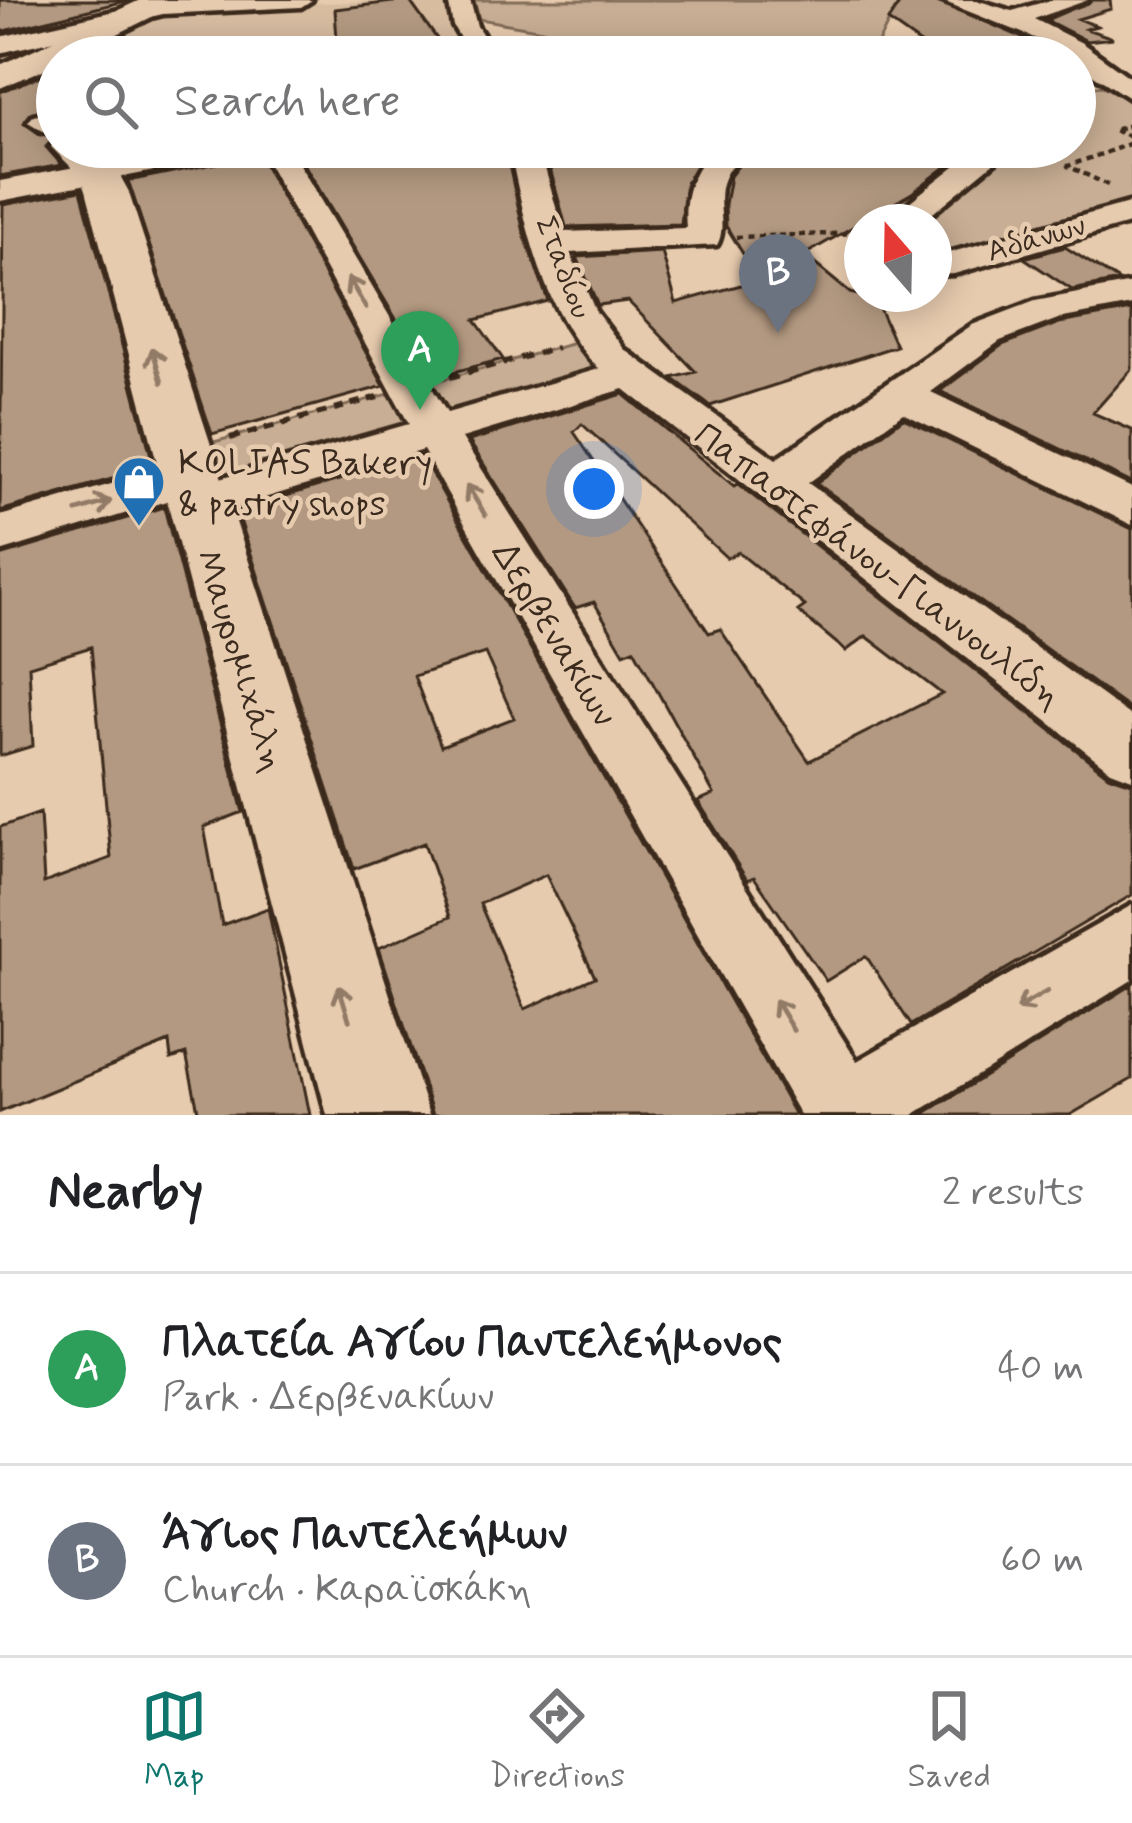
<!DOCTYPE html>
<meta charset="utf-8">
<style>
:root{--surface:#fff;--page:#f2f2f2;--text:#202124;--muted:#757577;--line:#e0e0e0;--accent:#0f766e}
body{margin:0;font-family:Mynerve,sans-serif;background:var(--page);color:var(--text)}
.compass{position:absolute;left:844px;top:204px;width:108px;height:108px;border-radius:50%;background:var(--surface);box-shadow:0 6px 30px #0003;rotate:340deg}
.you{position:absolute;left:594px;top:489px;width:42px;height:42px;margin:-30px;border:9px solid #fff;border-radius:50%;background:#1a73e8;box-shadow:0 0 0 18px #1a73e833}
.badge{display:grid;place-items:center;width:78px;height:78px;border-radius:50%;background:var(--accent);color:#fff;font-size:39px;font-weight:700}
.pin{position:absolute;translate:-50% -99px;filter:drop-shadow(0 3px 6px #0008)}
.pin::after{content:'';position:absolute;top:63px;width:42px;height:36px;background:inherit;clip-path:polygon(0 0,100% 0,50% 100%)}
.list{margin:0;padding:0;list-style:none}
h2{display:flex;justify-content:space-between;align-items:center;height:156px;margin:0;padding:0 48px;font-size:51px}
h2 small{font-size:39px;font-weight:400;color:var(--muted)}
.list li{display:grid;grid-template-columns:78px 1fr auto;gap:36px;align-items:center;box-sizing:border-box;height:192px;padding:0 48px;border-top:3px solid var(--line)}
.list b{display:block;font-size:45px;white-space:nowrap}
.list p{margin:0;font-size:39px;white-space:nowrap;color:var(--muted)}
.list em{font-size:39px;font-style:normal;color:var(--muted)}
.icon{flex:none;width:66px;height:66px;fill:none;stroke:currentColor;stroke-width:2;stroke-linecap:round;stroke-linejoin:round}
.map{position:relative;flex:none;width:1132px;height:1115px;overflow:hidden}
.search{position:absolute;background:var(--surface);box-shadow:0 6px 30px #0003;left:36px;right:36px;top:36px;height:132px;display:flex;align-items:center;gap:30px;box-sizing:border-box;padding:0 42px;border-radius:66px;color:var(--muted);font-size:45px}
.sheet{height:540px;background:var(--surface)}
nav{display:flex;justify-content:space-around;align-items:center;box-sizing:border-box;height:168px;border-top:3px solid var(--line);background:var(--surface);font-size:33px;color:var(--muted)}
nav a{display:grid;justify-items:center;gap:6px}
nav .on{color:var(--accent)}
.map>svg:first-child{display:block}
</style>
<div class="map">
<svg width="1132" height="1115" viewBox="0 0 1132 1115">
<rect width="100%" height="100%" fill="#e7cbae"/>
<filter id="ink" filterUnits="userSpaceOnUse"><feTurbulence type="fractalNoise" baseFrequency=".00833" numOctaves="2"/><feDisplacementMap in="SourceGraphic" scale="24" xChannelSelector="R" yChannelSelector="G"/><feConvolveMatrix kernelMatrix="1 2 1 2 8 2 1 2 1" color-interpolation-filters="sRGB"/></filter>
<g filter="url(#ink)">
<!-- built -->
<path fill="#d7bca0" d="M396,0H448V16L470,49L422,57H66L161,10Z"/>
<!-- green -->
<path fill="#c8ae94" stroke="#826c59" stroke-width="3" d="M474,0H900L871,57H698L479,19Z
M1102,86L1132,101V206L957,254L934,245V222H919L1016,147H1075V100L1093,87Z
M593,338L628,374L195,502L181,451Z"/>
<!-- building -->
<path fill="#b39981" stroke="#3b2a1e" stroke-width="3" fill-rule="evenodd" d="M0,0H129L0,32Z
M409,0L450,57H338L335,9Z
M902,0H936L1028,40L983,45L967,54L939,57L888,21Z
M1092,0H1110L1111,9L1078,19L1097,26L1086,29L1113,38L1087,41L1046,20Z
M57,69V107L32,112L24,123L41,135L57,134L46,147L62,165L0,176V92Z
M250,147H255L384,386L212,434L128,181L232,160Z
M294,147H505L525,237L548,301L475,320L503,359L431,378Z
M544,147H709L686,182L681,224L566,227Z
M753,147H972L912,193L804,255L850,293L875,299L896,346L710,406L672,378L696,372L628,301L598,305L577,257L662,252L676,303L759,280L726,226L725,204L730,176Z
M81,190L154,467L0,511L3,205Z
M1065,247L1111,276L1119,281L1072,290L1024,258Z
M1132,310V369L1093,413L1132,430V483L940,391L1002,345L1059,323Z
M623,394L734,486L738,484L1108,775L1132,783V895L911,1025L866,956L826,981L754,877L747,880L698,801L714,794L634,649L624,653L594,602L575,608L469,441ZM582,424L727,558L738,552L805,606L798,611L846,651L866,636L942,694L809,761L720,629L709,633L574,432Z
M903,418L1132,529V711L816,483Z
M421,455L795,1115H433L379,948L450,917L424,843L354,869L237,511ZM485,653L514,718L441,746L414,676ZM546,875L595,977L525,1009L480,904Z
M164,507L243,812L204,827L222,925L268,908L310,1115H199L186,1054L171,1059L169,1042L0,1112V827L40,813L44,883L111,858L91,647L29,666L33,746L0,756V556Z
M1132,985V1079L1070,1115H922Z"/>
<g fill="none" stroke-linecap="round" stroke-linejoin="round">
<!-- street casing -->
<g stroke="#3b2a1e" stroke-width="9">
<path id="street" d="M163,0H312L301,7L163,14L0,53V37Z
M448,0H470L477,26L497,57H471L453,26Z
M940,0H976L1012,11L1051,0H1088L1034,19L1082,43L1132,79V100L1075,63V57H970L983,49L1047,43Z
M57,111V129L43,131L28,122L33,116Z
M182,147H246L231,156L0,201V181Z
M259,147H289L447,413L599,369C541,310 526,225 509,147H539L563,232L686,228C683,195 691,170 715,147H749C741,158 729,165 724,178C714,200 728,227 717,245L570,253L596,312L624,349L776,459L972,325L1035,301L1132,283V305L1058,319L1000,341L931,392L1132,488V525L903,413L808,483L1132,717V779L1111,771L624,389L462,438L857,1061L1132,905V980L913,1115H800L423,450L195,519L178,514L173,499L0,552V516L188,462L205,467L210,481L409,424Z
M979,147H1013L922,222H884Z
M1132,202V223L954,274L934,275V257Z"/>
</g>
<!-- secondary casing -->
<g stroke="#3b2a1e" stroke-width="9">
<path id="secondary" d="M140,0H179L174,6L71,57H57V64L0,88V65Z
M57,139V147H95L113,163L128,190L429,1115H327L86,190L81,177L51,147Z"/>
</g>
<!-- path-far1 -->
<path stroke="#3b2a1e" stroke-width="4.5" stroke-dasharray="6 4.5" stroke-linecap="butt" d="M1132,125L1113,130L1132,137
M1108,185L1068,166L1132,143
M736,237L862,233"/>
<!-- path -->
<path stroke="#3b2a1e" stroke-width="6" stroke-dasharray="10 8" stroke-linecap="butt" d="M450,377L557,348
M230,438L378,397"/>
<!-- street -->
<use href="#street" fill="#e7cbae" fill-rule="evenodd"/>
<!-- secondary -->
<use href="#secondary" fill="#e7cbae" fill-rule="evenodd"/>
</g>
<!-- one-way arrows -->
<defs><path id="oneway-shaft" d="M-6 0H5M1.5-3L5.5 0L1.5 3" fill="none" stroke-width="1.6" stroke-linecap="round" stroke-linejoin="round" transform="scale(3)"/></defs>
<g stroke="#917a66">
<use href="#oneway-shaft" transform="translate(357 293) rotate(-120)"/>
<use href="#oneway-shaft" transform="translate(157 365) rotate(-106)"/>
<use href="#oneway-shaft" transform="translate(476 500) rotate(-121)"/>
<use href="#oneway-shaft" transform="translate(94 506) rotate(-17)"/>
<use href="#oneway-shaft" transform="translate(1032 1000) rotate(150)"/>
<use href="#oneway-shaft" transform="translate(344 1003) rotate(-107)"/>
<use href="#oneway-shaft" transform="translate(784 1015) rotate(-121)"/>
</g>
</g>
<!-- icons -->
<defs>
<g id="shop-pin" transform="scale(2.7)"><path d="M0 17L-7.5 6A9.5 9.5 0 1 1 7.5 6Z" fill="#1f6fb2" stroke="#e7cbae"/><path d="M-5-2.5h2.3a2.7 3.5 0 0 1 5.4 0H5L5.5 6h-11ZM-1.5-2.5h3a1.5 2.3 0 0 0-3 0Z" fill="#fff"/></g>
</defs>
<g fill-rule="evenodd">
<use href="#shop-pin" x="139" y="482"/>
</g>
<g text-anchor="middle" stroke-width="9" stroke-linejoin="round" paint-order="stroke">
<!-- far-street labels -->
<g font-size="30" fill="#3b2a1e" stroke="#e7cbae">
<text transform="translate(1036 238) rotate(-16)" y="10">Αδάνων</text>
<text transform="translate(564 267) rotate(69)" y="10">Σταδίου</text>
</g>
<!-- poi labels -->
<g font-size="36" fill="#3b2a1e" stroke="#e7cbae" text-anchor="start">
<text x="178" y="474">KOLIAS Bakery<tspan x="178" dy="41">&amp; pastry shops</tspan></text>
</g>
<!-- street labels -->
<g font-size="36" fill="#3b2a1e" stroke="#e7cbae">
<text transform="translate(879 564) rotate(37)" y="13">Παπαστεφάνου-Γιαννουλίδη</text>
<text transform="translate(556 633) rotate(59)" y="13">Δερβενακίων</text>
<text transform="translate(242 660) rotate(73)" y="13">Μαυρομιχάλη</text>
</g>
</g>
</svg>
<svg class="compass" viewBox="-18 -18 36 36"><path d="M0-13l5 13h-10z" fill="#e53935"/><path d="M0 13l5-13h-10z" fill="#757577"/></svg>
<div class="you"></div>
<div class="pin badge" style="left:420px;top:410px;background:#2e9e5b">A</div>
<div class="pin badge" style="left:778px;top:333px;background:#6b7280">B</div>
<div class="search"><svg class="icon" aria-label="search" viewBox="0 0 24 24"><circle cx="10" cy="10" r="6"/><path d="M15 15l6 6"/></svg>Search here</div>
</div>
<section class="sheet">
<h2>Nearby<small>2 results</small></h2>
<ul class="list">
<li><span class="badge" style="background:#2e9e5b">A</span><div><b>Πλατεία Αγίου Παντελεήμονος</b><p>Park · Δερβενακίων</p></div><em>40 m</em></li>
<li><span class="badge" style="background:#6b7280">B</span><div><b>Άγιος Παντελεήμων</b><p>Church · Καραϊσκάκη</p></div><em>60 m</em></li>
</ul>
</section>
<nav>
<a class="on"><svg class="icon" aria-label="map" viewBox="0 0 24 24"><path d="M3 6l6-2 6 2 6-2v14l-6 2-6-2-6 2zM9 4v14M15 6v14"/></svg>Map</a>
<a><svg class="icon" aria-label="directions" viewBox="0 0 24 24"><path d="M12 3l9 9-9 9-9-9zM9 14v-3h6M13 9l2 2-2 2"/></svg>Directions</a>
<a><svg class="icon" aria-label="saved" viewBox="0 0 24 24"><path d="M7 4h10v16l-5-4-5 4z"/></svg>Saved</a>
</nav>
